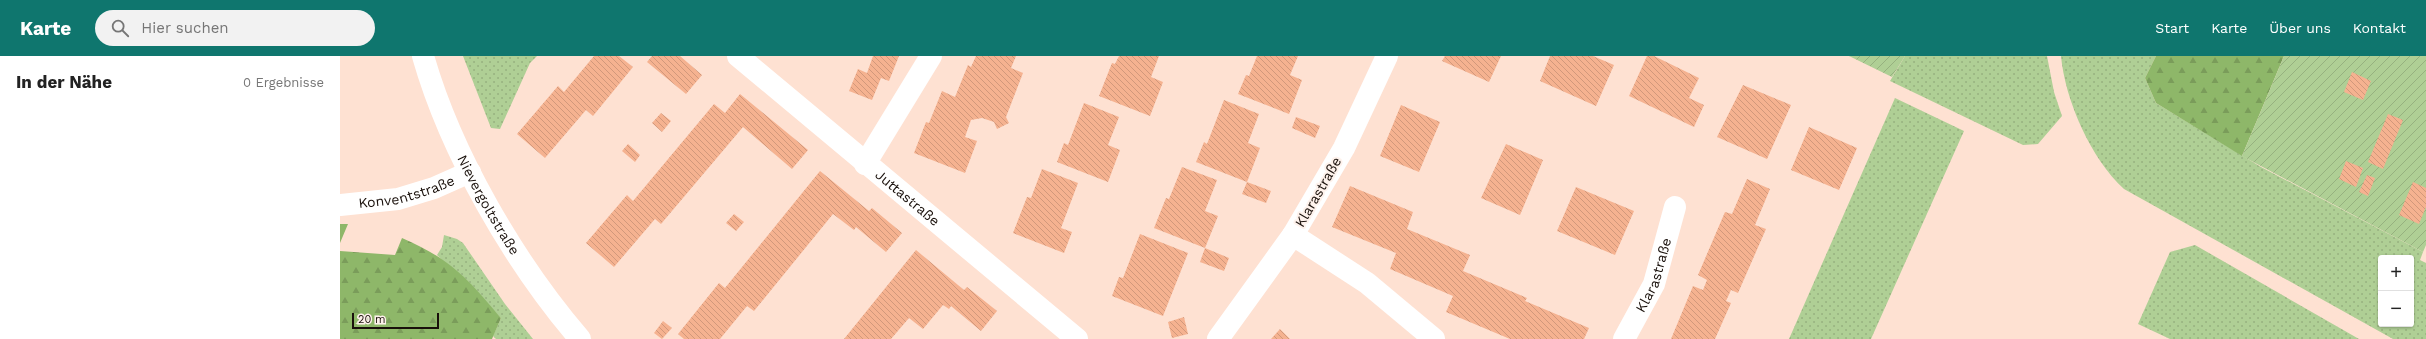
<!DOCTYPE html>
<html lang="de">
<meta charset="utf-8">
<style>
:root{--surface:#fff;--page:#f2f2f2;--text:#222;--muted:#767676;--line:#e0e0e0;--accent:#0f766e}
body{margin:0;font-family:"Work Sans",sans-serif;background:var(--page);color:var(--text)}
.controls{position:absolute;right:12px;bottom:12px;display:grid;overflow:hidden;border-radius:4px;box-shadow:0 1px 3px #0004}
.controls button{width:36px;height:36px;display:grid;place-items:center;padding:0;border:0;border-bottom:1px solid var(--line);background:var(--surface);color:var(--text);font:20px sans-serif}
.scale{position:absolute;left:12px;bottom:10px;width:87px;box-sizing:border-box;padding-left:4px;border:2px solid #19100b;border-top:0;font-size:11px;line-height:14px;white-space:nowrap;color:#19100b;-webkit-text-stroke:3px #fef2ec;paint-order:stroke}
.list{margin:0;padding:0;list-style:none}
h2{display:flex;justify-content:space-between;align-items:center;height:52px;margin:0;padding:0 16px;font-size:17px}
h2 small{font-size:13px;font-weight:400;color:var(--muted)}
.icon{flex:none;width:22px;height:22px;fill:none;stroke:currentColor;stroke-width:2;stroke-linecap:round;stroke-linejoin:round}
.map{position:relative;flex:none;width:2086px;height:283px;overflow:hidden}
header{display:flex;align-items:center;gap:24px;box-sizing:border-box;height:56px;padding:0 20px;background:var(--accent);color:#fff}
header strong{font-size:19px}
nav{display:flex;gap:22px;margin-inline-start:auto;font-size:14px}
.search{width:280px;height:36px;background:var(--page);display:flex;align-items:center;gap:10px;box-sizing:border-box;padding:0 14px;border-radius:22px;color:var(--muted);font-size:15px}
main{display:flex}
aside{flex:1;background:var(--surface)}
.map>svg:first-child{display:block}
</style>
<header>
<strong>Karte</strong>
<div class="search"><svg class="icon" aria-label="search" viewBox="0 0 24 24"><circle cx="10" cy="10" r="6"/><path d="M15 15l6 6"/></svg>Hier suchen</div>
<nav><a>Start</a><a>Karte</a><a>Über uns</a><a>Kontakt</a></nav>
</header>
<main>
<aside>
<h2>In der Nähe<small>0 Ergebnisse</small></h2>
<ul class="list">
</ul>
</aside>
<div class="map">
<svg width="2086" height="283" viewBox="0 0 2086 283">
<defs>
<pattern id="grass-dots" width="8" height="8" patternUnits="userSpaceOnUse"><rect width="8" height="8" fill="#afcf95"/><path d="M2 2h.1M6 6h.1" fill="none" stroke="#96b17f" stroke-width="1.8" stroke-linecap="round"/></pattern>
<pattern id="forest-firs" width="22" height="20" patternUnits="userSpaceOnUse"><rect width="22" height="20" fill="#8eb769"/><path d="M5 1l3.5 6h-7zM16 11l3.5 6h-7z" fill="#7a9c5a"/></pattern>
<pattern id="garden-furrows" width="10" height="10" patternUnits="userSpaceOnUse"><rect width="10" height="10" fill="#afcf95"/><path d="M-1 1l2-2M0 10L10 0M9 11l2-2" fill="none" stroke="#96b17f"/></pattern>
<pattern id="building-back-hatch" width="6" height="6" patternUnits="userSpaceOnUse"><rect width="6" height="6" fill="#f5b290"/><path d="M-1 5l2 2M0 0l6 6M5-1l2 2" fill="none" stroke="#d1987b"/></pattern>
</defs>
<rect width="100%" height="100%" fill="#fee1d2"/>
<!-- grass -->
<path fill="url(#grass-dots)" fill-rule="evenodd" d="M123,0H197L190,7L160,73L151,72Z
M1565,0H1707L1714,36L1722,60L1698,88L1683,89L1550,25Z
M1721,0H1816L1805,22L1816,47L1921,111L2083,196L2080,204L2086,207V283H2053L1784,133C1751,103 1725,44 1721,0ZM2041,202H2071V268H2041Z
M1555,42L1624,75L1531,283H1449Z
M104,179L117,183L123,187L165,248L193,283H156L153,280L161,262L97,199L102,191Z
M1855,189L2019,283H1830L1798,268L1830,196Z"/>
<!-- forest -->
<path fill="url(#forest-firs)" d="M1816,0H1944L1902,100L1816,47L1805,22Z
M0,168H8L0,187Z
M62,182C111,203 128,223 161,262L152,283H0V195L55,199Z"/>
<!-- garden -->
<path fill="url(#garden-furrows)" d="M1509,0H1565L1552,21Z
M1944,0H2086V189L2083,196L1902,100Z"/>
<!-- building -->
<path fill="url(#building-back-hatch)" d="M254,0H279L293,11L253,60L246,54L205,102L177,78L218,30L224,36Z
M312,0H340L362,19L346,38L307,6Z
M533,0H559L549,25L541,22L532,44L509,35L518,13L527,17Z
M636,0H676L671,12L683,17L666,61L669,67L657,73L654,66L642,62L631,64L625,81L637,85L625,117L574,97L586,66L589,67L602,35L615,41L628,9L631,11Z
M779,0H819L811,21L823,26L810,60L759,40L772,7L775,8Z
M917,0H958L950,19L962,24L949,58L898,38L906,19L909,20Z
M1105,0H1161L1149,26L1102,5Z
M1210,0H1253L1274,9L1256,50L1200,25Z
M1307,0H1314L1359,22L1349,42L1364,49L1354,71L1289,40Z
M2012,16L2031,25L2023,44L2004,36Z
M1403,29L1451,49L1427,103L1377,81Z
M400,38L468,94L452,113L403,71L321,168L315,163L274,211L246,187L287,139L293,145L374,48L385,57Z
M884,44L919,58L908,87L920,92L907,126L856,106L864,86L867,88Z
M744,47L779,61L768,89L780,94L768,126L717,106L724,87L728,89Z
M1061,49L1100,66L1079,116L1040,100Z
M321,57L331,65L322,76L312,67Z
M2048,58L2063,64L2043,113L2028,106Z
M956,61L980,70L975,82L952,72Z
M1469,71L1517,92L1499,134L1451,114Z
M288,88L300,99L295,106L282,95Z
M1166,88L1203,104L1180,159L1141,142Z
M2006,105L2023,112L2016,131L1999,123Z
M842,111L877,124L865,155L878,160L865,192L814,172L826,142L829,143Z
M702,113L738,127L721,172L732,176L724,197L673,177L687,141L691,142Z
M480,115L529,155L532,152L562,177L546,196L516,171L514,174L493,158L414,255L407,250L380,283H344L338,278L379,227L385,232Z
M2027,119L2035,122L2028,140L2019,136Z
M1407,123L1430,133L1415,169L1426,173L1398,237L1391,234L1386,245L1391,247L1375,283H1331L1353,230L1363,234L1367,224L1358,219L1385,156L1392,158Z
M907,126L931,135L926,147L902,138Z
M2073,126L2086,132V151L2079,168L2059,159Z
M1010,130L1073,156L1067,173L1130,199L1123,215L1187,242L1185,245L1249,272L1244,283H1170L1106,256L1113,240L1050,213L1056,197L992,171Z
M1236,131L1294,155L1275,199L1217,175Z
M394,158L404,166L396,175L386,167Z
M800,178L848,197L823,260L772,240L779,221L783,222Z
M865,192L889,202L884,215L860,206Z
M576,194L624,234L627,231L657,255L641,275L611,250L609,253L603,249L583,273L569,262L551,283H504Z
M844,261L848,278L832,282L828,266Z
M323,265L332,272L322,283L314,277Z
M940,273L950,283H931Z"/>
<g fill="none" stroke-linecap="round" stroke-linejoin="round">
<!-- minor -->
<g stroke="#fff" stroke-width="22">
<path id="s1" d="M83,0C111,98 174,206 240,283"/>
<path id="s2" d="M398,0L737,283"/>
<path d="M1047,0L1004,92L953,179L1027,227L1094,283"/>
<path d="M525,108L591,0"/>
<path id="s3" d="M0,149L58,143L94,132L130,116"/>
<path d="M878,283L953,179"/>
<path id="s4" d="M1284,283L1314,228L1335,151"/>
</g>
</g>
<g text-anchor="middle" stroke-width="4" stroke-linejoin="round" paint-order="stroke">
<!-- street labels -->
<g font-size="14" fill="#19100b" stroke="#fef2ec">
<text dy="5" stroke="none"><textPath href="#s3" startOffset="68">Konventstraße</textPath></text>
<text transform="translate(978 136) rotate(-60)" y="5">Klarastraße</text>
<text dy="5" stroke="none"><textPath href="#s2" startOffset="221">Juttastraße</textPath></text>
<text dy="5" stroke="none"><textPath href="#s1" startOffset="163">Nievergoltstraße</textPath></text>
<text dy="5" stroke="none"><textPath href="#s4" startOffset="71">Klarastraße</textPath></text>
</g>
</g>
</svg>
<div class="controls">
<button>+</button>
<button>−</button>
</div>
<div class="scale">20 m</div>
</div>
</main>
